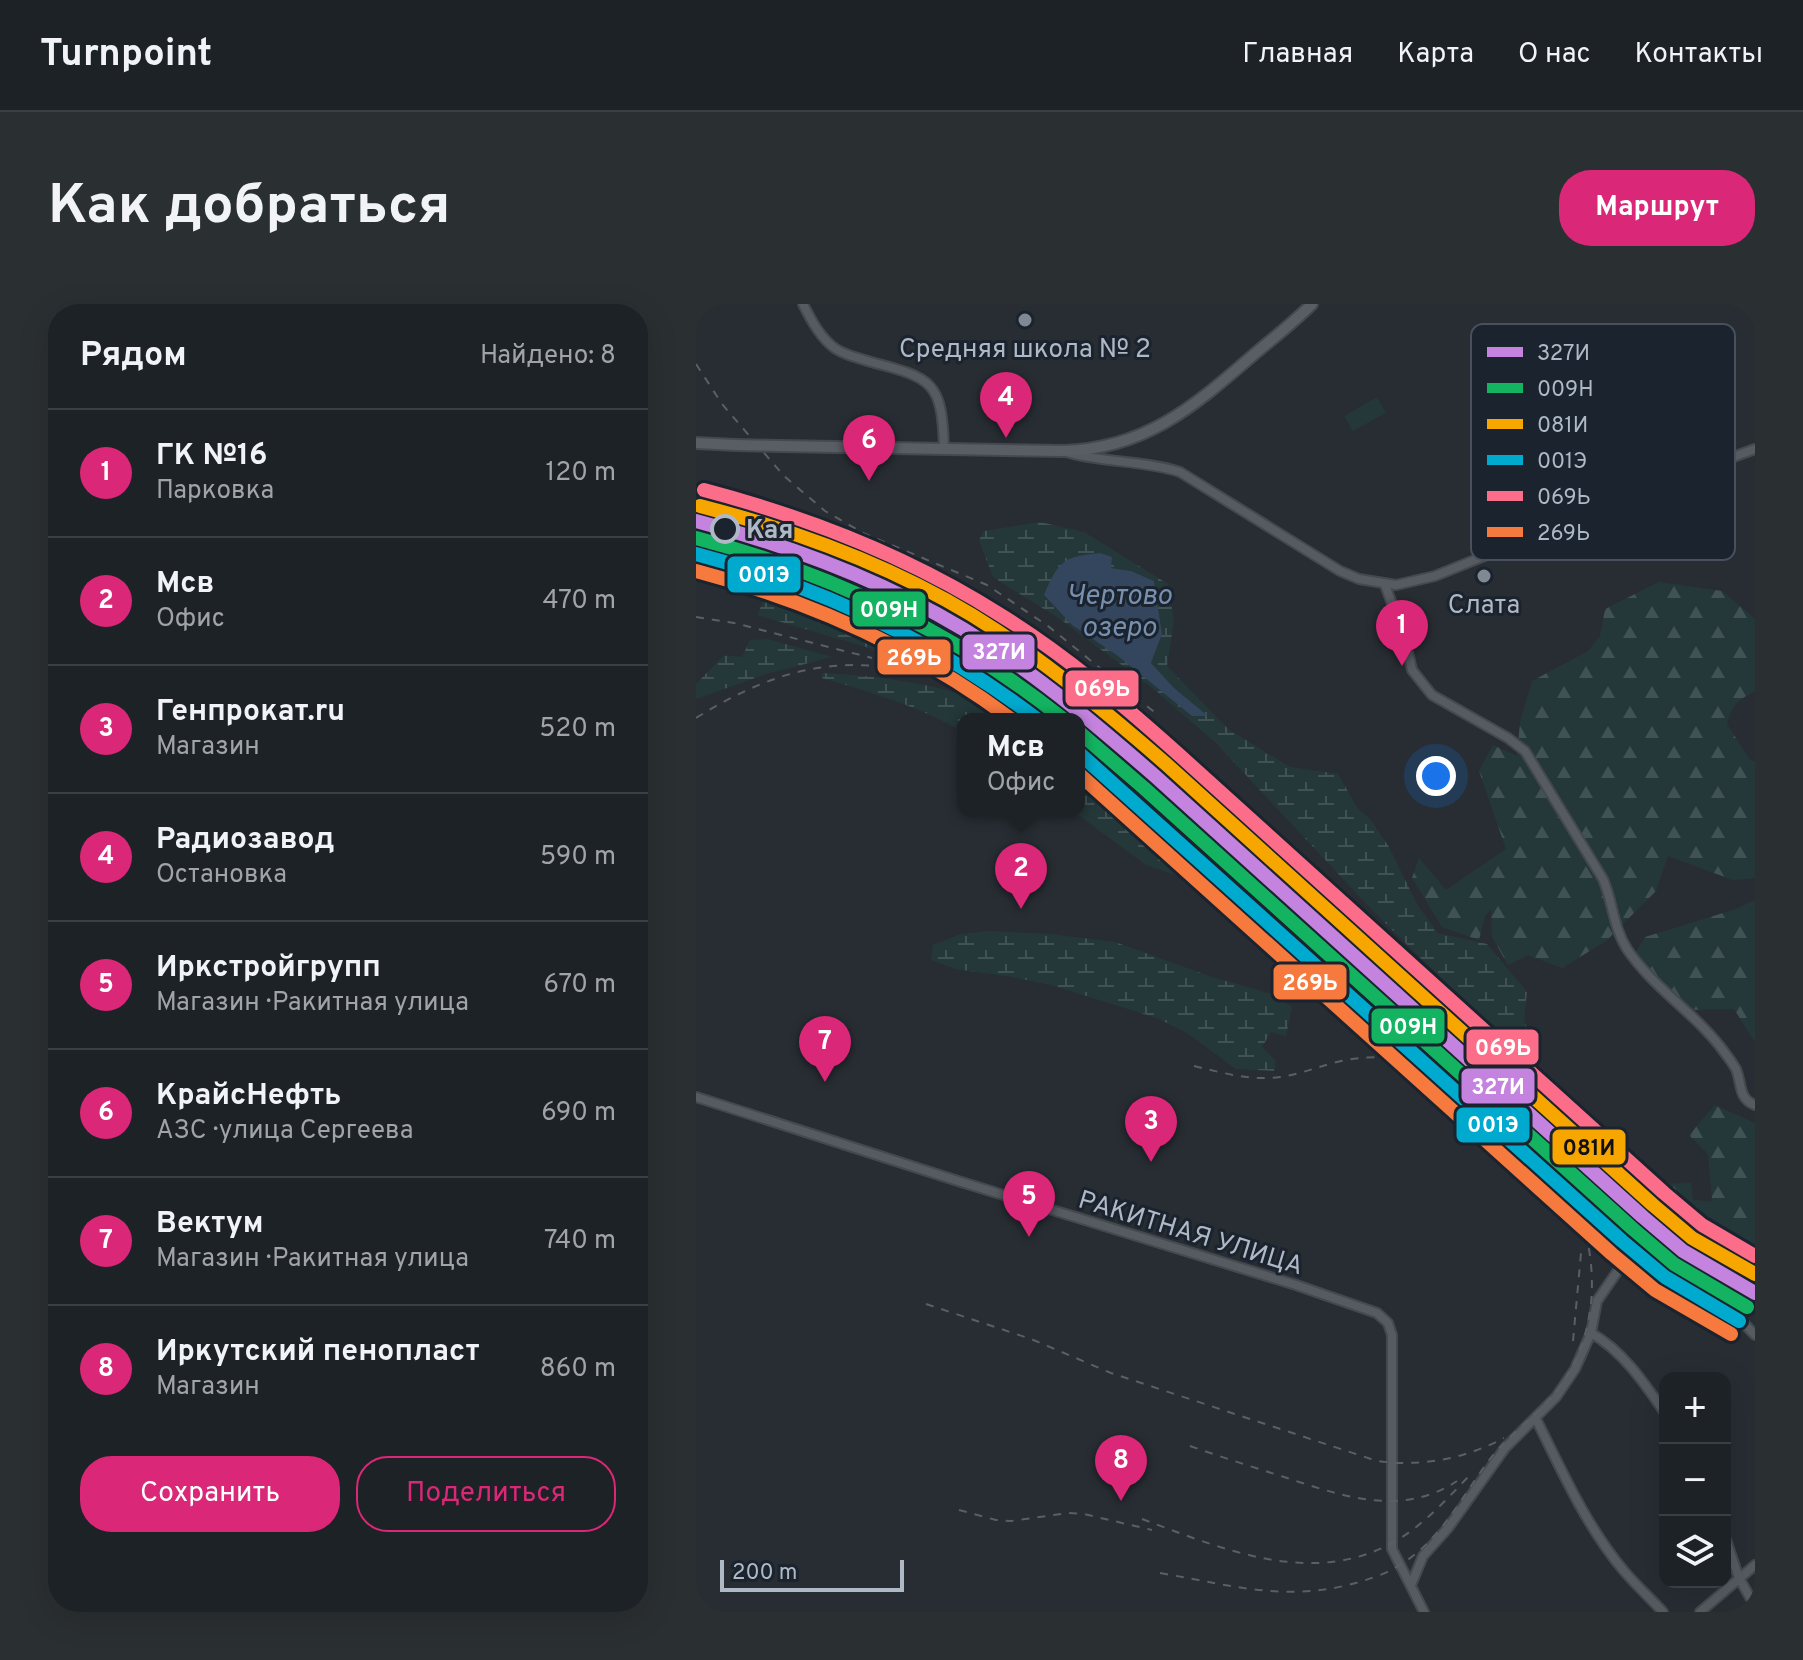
<!DOCTYPE html>
<html lang="ru">
<meta charset="utf-8">
<style>
:root{--surface:#1d2226;--page:#2a2f32;--text:#f1f3f6;--muted:#a0a4a7;--line:#3b3f43;--accent:#db2777}
body{margin:0;font-family:Overpass,sans-serif;background:var(--page);color:var(--text)}
.controls{position:absolute;right:24px;bottom:24px;display:grid;overflow:hidden;border-radius:16px;box-shadow:0 8px 32px #0002}
.controls button{width:72px;height:72px;display:grid;place-items:center;padding:0;border:0;border-bottom:2px solid var(--line);background:var(--surface);color:var(--text);font:40px sans-serif}
.scale{position:absolute;left:24px;bottom:20px;width:184px;box-sizing:border-box;padding-left:8px;border:4px solid #afb9c6;border-top:0;font-size:22px;line-height:28px;white-space:nowrap;color:#afb9c6;-webkit-text-stroke:6px #1a232e;paint-order:stroke}
.you{position:absolute;left:740px;top:472px;width:28px;height:28px;margin:-20px;border:6px solid #fff;border-radius:50%;background:#1a73e8;box-shadow:0 0 0 12px #1a73e833}
.badge{display:grid;place-items:center;width:52px;height:52px;border-radius:50%;background:var(--accent);color:#fff;font-size:26px;font-weight:700}
.pin{position:absolute;translate:-50% -66px;filter:drop-shadow(0 2px 4px #0008)}
.pin::after{content:'';position:absolute;top:42px;width:28px;height:24px;background:inherit;clip-path:polygon(0 0,100% 0,50% 100%)}
.popup{position:absolute;left:261px;top:409px;width:128px;height:104px;box-sizing:border-box;display:grid;place-content:center;border-radius:16px;background:var(--surface);filter:drop-shadow(0 2px 6px #0005);font-size:26px;white-space:nowrap;color:var(--muted)}
.popup b{font-size:30px;color:var(--text)}
.popup::after{content:'';position:absolute;left:50%;top:100%;margin-left:-16px;border:16px solid transparent;border-top-color:var(--surface)}
.list{margin:0;padding:0;list-style:none}
h2{display:flex;justify-content:space-between;align-items:center;height:104px;margin:0;padding:0 32px;font-size:34px}
h2 small{font-size:26px;font-weight:400;color:var(--muted)}
.list li{display:grid;grid-template-columns:52px 1fr auto;gap:24px;align-items:center;box-sizing:border-box;height:128px;padding:0 32px;border-top:2px solid var(--line)}
.list b{display:block;font-size:30px;white-space:nowrap}
.list p{margin:0;font-size:26px;white-space:nowrap;color:var(--muted)}
.list em{font-size:26px;font-style:normal;color:var(--muted)}
.actions{display:flex;gap:16px;padding:24px 32px}
.actions a{flex:1;padding:18px 0;border:2px solid var(--accent);border-radius:32px;text-align:center;font-size:28px;color:var(--accent)}
.actions .main{background:var(--accent);color:#fff}
.icon{flex:none;width:44px;height:44px;fill:none;stroke:currentColor;stroke-width:2;stroke-linecap:round;stroke-linejoin:round}
.map{position:relative;flex:none;width:1059px;height:1308px;overflow:hidden;border-radius:32px}
header{display:flex;align-items:center;gap:48px;box-sizing:border-box;height:112px;padding:0 40px;background:var(--surface);border-bottom:2px solid var(--line)}
header strong{font-size:38px}
nav{display:flex;gap:44px;margin-inline-start:auto;font-size:28px}
.intro{display:flex;align-items:center;justify-content:space-between;box-sizing:border-box;height:192px;padding:0 48px}
h1{margin:0;font-size:56px}
.button{padding:20px 36px;border-radius:32px;background:var(--accent);color:#fff;font-size:28px;font-weight:700}
main{display:flex;gap:48px;padding:0 48px}
aside{flex:1;background:var(--surface);border-radius:32px;box-shadow:0 8px 32px #0002}
.map>svg:first-child{display:block}
</style>
<header>
<strong>Turnpoint</strong>
<nav><a>Главная</a><a>Карта</a><a>О нас</a><a>Контакты</a></nav>
</header>
<div class="intro"><h1>Как добраться</h1><a class="button">Маршрут</a></div>
<main>
<aside>
<h2>Рядом<small>Найдено: 8</small></h2>
<ul class="list">
<li><span class="badge">1</span><div><b>ГК №16</b><p>Парковка</p></div><em>120 m</em></li>
<li><span class="badge">2</span><div><b>Мсв</b><p>Офис</p></div><em>470 m</em></li>
<li><span class="badge">3</span><div><b>Генпрокат.ru</b><p>Магазин</p></div><em>520 m</em></li>
<li><span class="badge">4</span><div><b>Радиозавод</b><p>Остановка</p></div><em>590 m</em></li>
<li><span class="badge">5</span><div><b>Иркстройгрупп</b><p>Магазин · Ракитная улица</p></div><em>670 m</em></li>
<li><span class="badge">6</span><div><b>КрайсНефть</b><p>АЗС · улица Сергеева</p></div><em>690 m</em></li>
<li><span class="badge">7</span><div><b>Вектум</b><p>Магазин · Ракитная улица</p></div><em>740 m</em></li>
<li><span class="badge">8</span><div><b>Иркутский пенопласт</b><p>Магазин</p></div><em>860 m</em></li>
</ul>
<div class="actions"><a class="main">Сохранить</a><a>Поделиться</a></div>
</aside>
<div class="map">
<svg width="1059" height="1308" viewBox="0 0 1059 1308">
<defs>
<pattern id="forest-firs" width="22" height="20" patternUnits="userSpaceOnUse" patternTransform="scale(2)"><rect width="22" height="20" fill="#243739"/><path d="M5 1l3.5 6h-7zM16 11l3.5 6h-7z" fill="#415254"/></pattern>
<pattern id="wetland-marsh" width="20" height="14" patternUnits="userSpaceOnUse" patternTransform="scale(2)"><rect width="20" height="14" fill="#243739"/><path d="M1 5h8M5 5V1M11 12h8M15 12V8" fill="none" stroke="#415254"/></pattern>
</defs>
<rect width="100%" height="100%" fill="#272d33"/>
<!-- forest -->
<path fill="url(#forest-firs)" d="M963,278L1026,287L1059,315V387C1042,396 1036,401 1031,420L1054,456L1059,458V574L1037,576L972,552L960,587L910,637L866,664L832,651L812,661L796,633L795,605L789,612L783,636L746,623L716,574L723,554L750,586L810,545L783,467L797,441L821,452L824,418L836,377L892,347L904,332L909,305Z
M1059,596V738L1038,705L992,706L939,650L949,633L1040,605Z
M1019,801L1059,819V948L1006,933L946,880L995,879L997,896L1016,897L1012,850L993,831Z"/>
<!-- wetland -->
<path fill="url(#wetland-marsh)" fill-rule="evenodd" d="M344,218L388,228L472,280L478,317L471,362L532,425L594,463L642,470L662,505L674,515L693,543L722,602L742,629L791,640L831,688L828,716L840,756L835,763L676,606L519,438L455,383L364,315L297,273L283,236L288,227ZM415,264L435,267L458,277L466,330L455,359L478,384L510,411L376,321L348,291Z
M73,277L108,281L142,293L278,362L301,382L62,311Z
M71,335L136,353L70,370L0,395V380L28,351L46,353L54,336Z
M126,369C192,372 271,384 330,415H267V428C223,402 175,388 126,374Z
M383,453L555,597L549,604L518,584L450,561L377,507H383Z
M291,627L354,630L419,638L516,673L576,690L596,703L590,732L575,728L566,743L579,756V767L540,765L491,729L461,714L355,681L316,673L260,665L235,656L237,641L265,630Z"/>
<!-- garden -->
<path fill="#243739" d="M681,93L690,109L657,127L648,112Z"/>
<!-- water -->
<path fill="#34465d" d="M404,249L416,253L415,264L435,267L458,277L466,330L455,359L478,384L512,412H496L422,352L376,321L348,291C363,256 367,253 404,249Z"/>
<g fill="none" stroke-linecap="round" stroke-linejoin="round">
<!-- minor casing -->
<g stroke="#44494e" stroke-width="12">
<path id="minor" d="M107,0C115,16 125,35 140,45C151,52 163,54 175,58C237,74 246,78 248,144
M370,148C407,159 447,156 484,168L644,267L663,275L700,281L739,272L996,168L1059,145
M689,281L709,335L716,366L736,391L812,434L829,447L907,575C917,598 917,623 931,645C958,685 1001,710 1029,749C1033,754 1037,760 1040,765C1046,779 1042,795 1059,801
M0,793L262,877L600,981L681,1009L692,1019L696,1031V1245L728,1308
M895,1029C927,1047 949,1080 969,1109
M840,1115C866,1167 890,1222 928,1267C940,1281 954,1294 967,1308
M1029,1233L1043,1274L1059,1302
M715,1281L727,1252L752,1224L809,1144L860,1093L879,1065L895,1029L901,997L923,965L946,955L958,957L990,978L1014,984L1059,1031
M1004,1308L1059,1261"/>
</g>
<!-- major casing -->
<g stroke="#444950" stroke-width="14">
<path id="major" d="M0,139L40,141
M84,142L367,147C448,145 496,104 555,53C575,36 597,19 616,0"/>
</g>
<!-- minor -->
<use href="#minor" stroke="#565b62" stroke-width="8"/>
<!-- major -->
<use href="#major" stroke="#595d64" stroke-width="10"/>
<!-- rail -->
<path stroke="#5a5f65" stroke-width="2" stroke-dasharray="8 8" stroke-linecap="butt" d="M0,60L26,100L88,172L129,207L167,229L291,281L352,322L462,411
M0,272C35,269 69,268 104,273C125,276 147,286 167,295C238,326 305,367 365,415
M0,313L38,319L176,354
M0,414C87,360 152,348 251,375C285,384 317,395 348,412
M383,436L447,486L724,734L758,758L856,848L985,959
M498,762C527,769 555,777 584,773C605,770 624,762 645,757C686,748 735,755 771,777
M230,1000L335,1035L415,1069L681,1157C726,1163 768,1155 808,1134
M877,1037L885,949
M494,1142C525,1153 557,1163 588,1173C646,1192 705,1214 761,1177
M263,1206L300,1216L315,1217L372,1209L388,1210L456,1226
M446,1215C524,1244 613,1283 694,1240C725,1224 749,1197 773,1172
M464,1269C544,1283 603,1302 684,1271C739,1249 761,1199 794,1155C813,1131 838,1113 858,1090C914,1022 904,921 854,854"/>
<!-- major-bridge casing -->
<g stroke="#444950" stroke-width="14" stroke-linecap="butt">
<path id="major-bridge" d="M40,141L84,142"/>
</g>
<!-- major-bridge -->
<use href="#major-bridge" stroke="#595d64" stroke-width="10"/>
<!-- rail-1 casing -->
<g stroke="#1a232e" stroke-width="20">
<path id="rail-1" d="M0,217C103,244 202,282 291,340C351,379 405,425 459,472L947,913L987,947L1059,989"/>
</g>
<!-- rail-2 casing -->
<g stroke="#1a232e" stroke-width="20">
<path id="rail-2" d="M0,234C135,269 257,327 367,415
M383,428L448,484L937,925L978,960L1051,1003"/>
</g>
<!-- rail-3 casing -->
<g stroke="#1a232e" stroke-width="20">
<path id="rail-3" d="M4,202C109,229 211,267 301,327C361,367 416,413 470,460L957,901L996,934L1059,970"/>
</g>
<!-- rail-4 casing -->
<g stroke="#1a232e" stroke-width="20">
<path id="rail-4" d="M0,250C126,283 238,337 341,415
M383,449L926,937L969,973L1043,1017"/>
</g>
<!-- rail-5 casing -->
<g stroke="#1a232e" stroke-width="20">
<path id="rail-5" d="M8,186C114,214 214,253 306,312C369,351 425,399 480,448L968,889L1006,921L1059,952"/>
</g>
<!-- rail-6 casing -->
<g stroke="#1a232e" stroke-width="20">
<path id="rail-6" d="M0,267C114,297 220,344 315,415
M383,470L916,950L959,986L1035,1030"/>
</g>
<!-- rail-1 -->
<use href="#rail-1" stroke="#c483df" stroke-width="14"/>
<!-- rail-2 -->
<use href="#rail-2" stroke="#13b361" stroke-width="14"/>
<!-- rail-3 -->
<use href="#rail-3" stroke="#f7a600" stroke-width="14"/>
<!-- rail-4 -->
<use href="#rail-4" stroke="#00a9ce" stroke-width="14"/>
<!-- rail-5 -->
<use href="#rail-5" stroke="#fb6d88" stroke-width="14"/>
<!-- rail-6 -->
<use href="#rail-6" stroke="#f6793e" stroke-width="14"/>
</g>
<!-- markers -->
<g fill="#7f8893" stroke="#1a232e" stroke-width="3">
<circle cx="329" cy="16" r="8"/>
<circle cx="788" cy="272" r="8"/>
</g>
<circle fill="#1a232e" stroke="#afb9c6" stroke-width="4" cx="29" cy="225" r="13"/>
<g text-anchor="middle" stroke-width="6" stroke-linejoin="round" paint-order="stroke">
<!-- poi labels -->
<g font-size="26" fill="#afb9c6" stroke="#1a232e">
<text x="329" y="53">Средняя школа № 2</text>
<text x="788" y="309">Слата</text>
</g>
<!-- stop labels -->
<g font-size="26" font-weight="bold" fill="#afb9c6" stroke="#1a232e" text-anchor="start">
<text x="50" y="234">Кая</text>
</g>
<!-- street labels -->
<g font-size="26" fill="#afb9c6" stroke="#1a232e">
<text transform="translate(495 928) rotate(17)" y="9">РАКИТНАЯ УЛИЦА</text>
</g>
<!-- water labels -->
<g font-size="28" font-style="italic" fill="#7790af" stroke="#1a232e">
<text x="423" y="300">Чертово<tspan x="423" dy="32">озеро</tspan></text>
</g>
</g>
<!-- legend -->
<rect x="775" y="20" width="264" height="236" rx="12" fill="#1a232e" stroke="#47505c" stroke-width="2"/>
<rect x="791" y="43" width="36" height="10" fill="#c483df"/>
<rect x="791" y="79" width="36" height="10" fill="#13b361"/>
<rect x="791" y="115" width="36" height="10" fill="#f7a600"/>
<rect x="791" y="151" width="36" height="10" fill="#00a9ce"/>
<rect x="791" y="187" width="36" height="10" fill="#fb6d88"/>
<rect x="791" y="223" width="36" height="10" fill="#f6793e"/>
<g font-size="22" fill="#afb9c6">
<text x="841" y="56">327И</text>
<text x="841" y="92">009Н</text>
<text x="841" y="128">081И</text>
<text x="841" y="164">001Э</text>
<text x="841" y="200">069Ь</text>
<text x="841" y="236">269Ь</text>
</g>
<g stroke="#1a232e" stroke-width="3">
<rect x="30" y="251" width="76" height="39" rx="8" fill="#00a9ce"/>
<rect x="155" y="286" width="76" height="38" rx="8" fill="#13b361"/>
<rect x="265" y="329" width="75" height="38" rx="8" fill="#c483df"/>
<rect x="180" y="334" width="76" height="38" rx="8" fill="#f6793e"/>
<rect x="368" y="365" width="76" height="39" rx="8" fill="#fb6d88"/>
<rect x="576" y="659" width="76" height="38" rx="8" fill="#f6793e"/>
<rect x="674" y="703" width="76" height="38" rx="8" fill="#13b361"/>
<rect x="769" y="724" width="75" height="38" rx="8" fill="#fb6d88"/>
<rect x="764" y="763" width="76" height="38" rx="8" fill="#c483df"/>
<rect x="759" y="802" width="76" height="38" rx="8" fill="#00a9ce"/>
<rect x="855" y="824" width="76" height="38" rx="8" fill="#f7a600"/>
</g>
<g font-size="22" text-anchor="middle" font-weight="bold" fill="#fff">
<text x="68" y="278">001Э</text>
<text x="193" y="313">009Н</text>
<text x="303" y="355">327И</text>
<text x="218" y="361">269Ь</text>
<text x="406" y="392">069Ь</text>
<text x="614" y="686">269Ь</text>
<text x="712" y="730">009Н</text>
<text x="807" y="751">069Ь</text>
<text x="802" y="790">327И</text>
<text x="797" y="828">001Э</text>
</g>
<g font-size="22" text-anchor="middle" font-weight="bold" fill="#111">
<text x="893" y="851">081И</text>
</g>
</svg>
<div class="controls">
<button>+</button>
<button>−</button>
<button><svg class="icon" aria-label="layers" viewBox="0 0 24 24"><path d="M12 4l9 5-9 5-9-5zM3 14l9 5 9-5"/></svg></button>
</div>
<div class="scale">200 m</div>
<div class="you"></div>
<div class="pin badge" style="left:706px;top:362px">1</div>
<div class="pin badge" style="left:325px;top:605px">2</div>
<div class="popup"><b>Мсв</b>Офис</div>
<div class="pin badge" style="left:455px;top:858px">3</div>
<div class="pin badge" style="left:310px;top:134px">4</div>
<div class="pin badge" style="left:333px;top:933px">5</div>
<div class="pin badge" style="left:173px;top:177px">6</div>
<div class="pin badge" style="left:129px;top:778px">7</div>
<div class="pin badge" style="left:425px;top:1197px">8</div>
</div>
</main>
